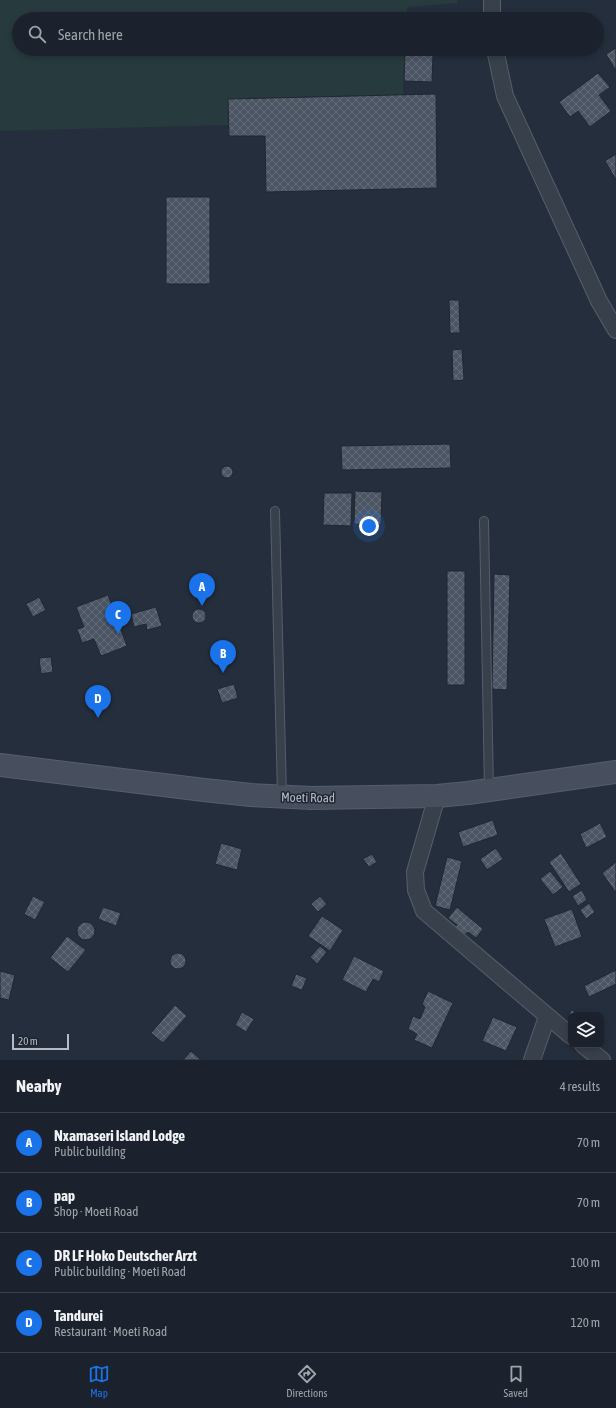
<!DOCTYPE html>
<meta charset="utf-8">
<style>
:root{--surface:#1c222d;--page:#252a35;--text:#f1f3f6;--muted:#a0a4aa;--line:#3a3f49;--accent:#1a73e8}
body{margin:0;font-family:"Asap Condensed",sans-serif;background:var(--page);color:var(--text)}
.controls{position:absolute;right:12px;bottom:12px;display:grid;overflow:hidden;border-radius:8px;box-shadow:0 2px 6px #0003}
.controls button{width:36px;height:36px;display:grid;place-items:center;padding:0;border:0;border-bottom:1px solid var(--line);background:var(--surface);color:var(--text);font:20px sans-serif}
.scale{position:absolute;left:12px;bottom:10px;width:57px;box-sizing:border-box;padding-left:4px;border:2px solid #b4bbc7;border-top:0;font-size:11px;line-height:14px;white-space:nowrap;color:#b4bbc7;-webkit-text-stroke:3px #1e2531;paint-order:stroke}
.you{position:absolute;left:369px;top:526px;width:14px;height:14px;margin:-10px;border:3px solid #fff;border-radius:50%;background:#1a73e8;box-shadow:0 0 0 6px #1a73e833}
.badge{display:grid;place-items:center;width:26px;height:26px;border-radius:50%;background:var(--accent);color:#fff;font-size:13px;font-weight:700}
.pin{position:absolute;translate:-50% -33px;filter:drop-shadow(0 1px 2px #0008)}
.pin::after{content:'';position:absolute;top:21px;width:14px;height:12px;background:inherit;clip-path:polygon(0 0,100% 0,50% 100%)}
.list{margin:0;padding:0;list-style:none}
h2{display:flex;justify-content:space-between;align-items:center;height:52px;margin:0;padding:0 16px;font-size:17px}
h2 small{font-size:13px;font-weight:400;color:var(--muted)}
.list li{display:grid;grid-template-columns:26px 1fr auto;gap:12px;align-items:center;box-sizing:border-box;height:60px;padding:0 16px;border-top:1px solid var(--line)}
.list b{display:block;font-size:15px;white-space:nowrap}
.list p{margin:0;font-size:13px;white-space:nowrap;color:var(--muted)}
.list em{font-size:13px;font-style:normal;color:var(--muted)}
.icon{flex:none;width:22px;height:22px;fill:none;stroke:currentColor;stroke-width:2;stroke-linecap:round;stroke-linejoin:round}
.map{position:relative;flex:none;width:616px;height:1060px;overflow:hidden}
.search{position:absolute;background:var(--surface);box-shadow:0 2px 6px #0003;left:12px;right:12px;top:12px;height:44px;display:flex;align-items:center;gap:10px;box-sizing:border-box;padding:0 14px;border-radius:22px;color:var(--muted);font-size:15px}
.sheet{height:292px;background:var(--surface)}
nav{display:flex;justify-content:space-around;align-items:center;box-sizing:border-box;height:56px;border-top:1px solid var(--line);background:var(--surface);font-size:11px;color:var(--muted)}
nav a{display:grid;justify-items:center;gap:2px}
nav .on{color:var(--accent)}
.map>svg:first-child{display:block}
</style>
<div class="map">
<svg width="616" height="1060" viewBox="0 0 616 1060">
<defs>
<pattern id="building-cross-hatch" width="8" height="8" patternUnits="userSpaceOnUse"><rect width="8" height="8" fill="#4b5564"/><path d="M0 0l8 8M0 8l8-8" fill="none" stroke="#636c79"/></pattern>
</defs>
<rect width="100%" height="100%" fill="#252e3c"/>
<!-- grass -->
<path fill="#273a3d" d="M0,0H457V3L407,7L406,19H19V49H405L403,95L228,99L229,125L0,131Z"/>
<!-- building -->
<path fill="url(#building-cross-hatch)" stroke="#202733" d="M616,48V71L606,54Z
M405,53L433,54L432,82L404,81Z
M598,73L610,87L599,95L611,111L590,127L578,111L570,117L559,102Z
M436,94L437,188L266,192L265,136H229L228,99Z
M616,154V180L605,161Z
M166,197H210V284H166Z
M449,300H459L460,333H450Z
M462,349L464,380L453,381L452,350Z
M450,444L451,468L342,470L341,446Z
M221 472a6 6 0 1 1 12 0a6 6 0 1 1-12 0Z
M355,491L382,492L381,524H354Z
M324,493H352L351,526L323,525Z
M447,571H465V685H447Z
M494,574L510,575L507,690L492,689Z
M108,595L127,646L101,656L94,639L82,643L77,629L84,627L76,607Z
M39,597L46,610L33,617L26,604Z
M156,607L162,626L147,630L146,624L134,627L131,614Z
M192 616a7 7 0 1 1 14 0a7 7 0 1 1-14 0Z
M51,657L53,672L41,674L39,658Z
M234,684L238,698L222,703L217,689Z
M493,820L498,835L463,847L458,832Z
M600,823L607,837L586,848L580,834Z
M221,843L242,849L237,870L215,864Z
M496,848L503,859L487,870L480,859Z
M561,853L581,884L569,892L549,862Z
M372,854L377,862L369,867L363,859Z
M447,857L462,861L450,910L435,906Z
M616,862V893L602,873Z
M550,871L563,887L553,895L540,879Z
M582,890L587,900L578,906L572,896Z
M33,896L45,902L35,920L24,914Z
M320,896L327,904L318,912L311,904Z
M589,903L595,912L586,919L580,910Z
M103,907L121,913L116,926L98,919Z
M457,907L483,929L476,938L468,932L464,935L455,927L457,925L448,918Z
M572,909L582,937L555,947L544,919Z
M322,916L343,930L330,951L308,936Z
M77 931a9 9 0 1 1 18 0a9 9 0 1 1-18 0Z
M67,936L86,950L68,972L50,958Z
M320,946L327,952L317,964L310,957Z
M170 961a8 8 0 1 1 16 0a8 8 0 1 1-16 0Z
M354,956L384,971L379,982L373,979L366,992L342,980Z
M616,970V984L589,997L584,986Z
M0,971L15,975L9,1000L0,998Z
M296,974L307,978L302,990L291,986Z
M428,991L453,1003L432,1048L414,1040L417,1034L408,1029L413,1016L420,1019L425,1007L422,1004Z
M175,1005L187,1016L163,1043L151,1033Z
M572,1010L577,1013L576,1015L569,1014Z
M242,1012L254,1019L246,1032L235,1025Z
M493,1017L517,1027L506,1051L482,1041Z
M191,1051L201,1060H183Z"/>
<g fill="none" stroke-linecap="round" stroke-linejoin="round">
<!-- lane casing -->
<g stroke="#565e6a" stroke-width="10">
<path id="lane" d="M275,511L282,796
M484,521L489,790"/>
</g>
<!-- street casing -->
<g stroke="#565e6a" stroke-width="18">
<path id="street" d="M492,19V0
M495,49L505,96L599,301L616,330
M437,796L415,872L416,890L424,911L571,1036
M583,1045L602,1060
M532,1060L547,1017"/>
</g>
<!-- secondary casing -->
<g stroke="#565e6a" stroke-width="24">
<path id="secondary" d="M0,765L204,790L251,795L312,798L437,796L468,793L616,772"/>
</g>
<!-- lane -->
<use href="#lane" stroke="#38404c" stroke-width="8"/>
<!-- street -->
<use href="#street" stroke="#38404c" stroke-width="16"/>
<!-- secondary -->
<use href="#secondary" stroke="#474f5f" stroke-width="22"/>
</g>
<g text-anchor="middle" stroke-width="3" stroke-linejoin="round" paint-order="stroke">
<!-- street labels -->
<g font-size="13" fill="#b4bbc7" stroke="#1e2531">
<text transform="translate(308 797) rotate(1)" y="5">Moeti Road</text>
</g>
</g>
</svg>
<div class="controls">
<button><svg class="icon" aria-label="layers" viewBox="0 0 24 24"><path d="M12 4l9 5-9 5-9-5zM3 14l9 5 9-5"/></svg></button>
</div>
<div class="scale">20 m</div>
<div class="you"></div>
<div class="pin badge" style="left:202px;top:606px">A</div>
<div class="pin badge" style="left:223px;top:673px">B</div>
<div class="pin badge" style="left:118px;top:634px">C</div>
<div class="pin badge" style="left:98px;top:718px">D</div>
<div class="search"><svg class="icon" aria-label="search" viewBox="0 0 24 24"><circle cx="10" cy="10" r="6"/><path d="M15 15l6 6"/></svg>Search here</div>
</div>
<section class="sheet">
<h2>Nearby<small>4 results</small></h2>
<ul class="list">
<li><span class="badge">A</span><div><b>Nxamaseri Island Lodge</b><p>Public building</p></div><em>70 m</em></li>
<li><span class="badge">B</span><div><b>pap</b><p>Shop · Moeti Road</p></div><em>70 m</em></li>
<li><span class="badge">C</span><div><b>DR LF Hoko Deutscher Arzt</b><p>Public building · Moeti Road</p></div><em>100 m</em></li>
<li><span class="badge">D</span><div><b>Tandurei</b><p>Restaurant · Moeti Road</p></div><em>120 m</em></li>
</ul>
</section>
<nav>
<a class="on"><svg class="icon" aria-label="map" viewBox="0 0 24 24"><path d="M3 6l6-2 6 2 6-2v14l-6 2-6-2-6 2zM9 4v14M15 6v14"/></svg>Map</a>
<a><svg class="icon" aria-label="directions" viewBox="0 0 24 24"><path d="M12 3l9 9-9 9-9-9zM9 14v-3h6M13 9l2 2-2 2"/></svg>Directions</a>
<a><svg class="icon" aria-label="saved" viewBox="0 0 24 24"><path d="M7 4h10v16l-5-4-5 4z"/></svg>Saved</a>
</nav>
